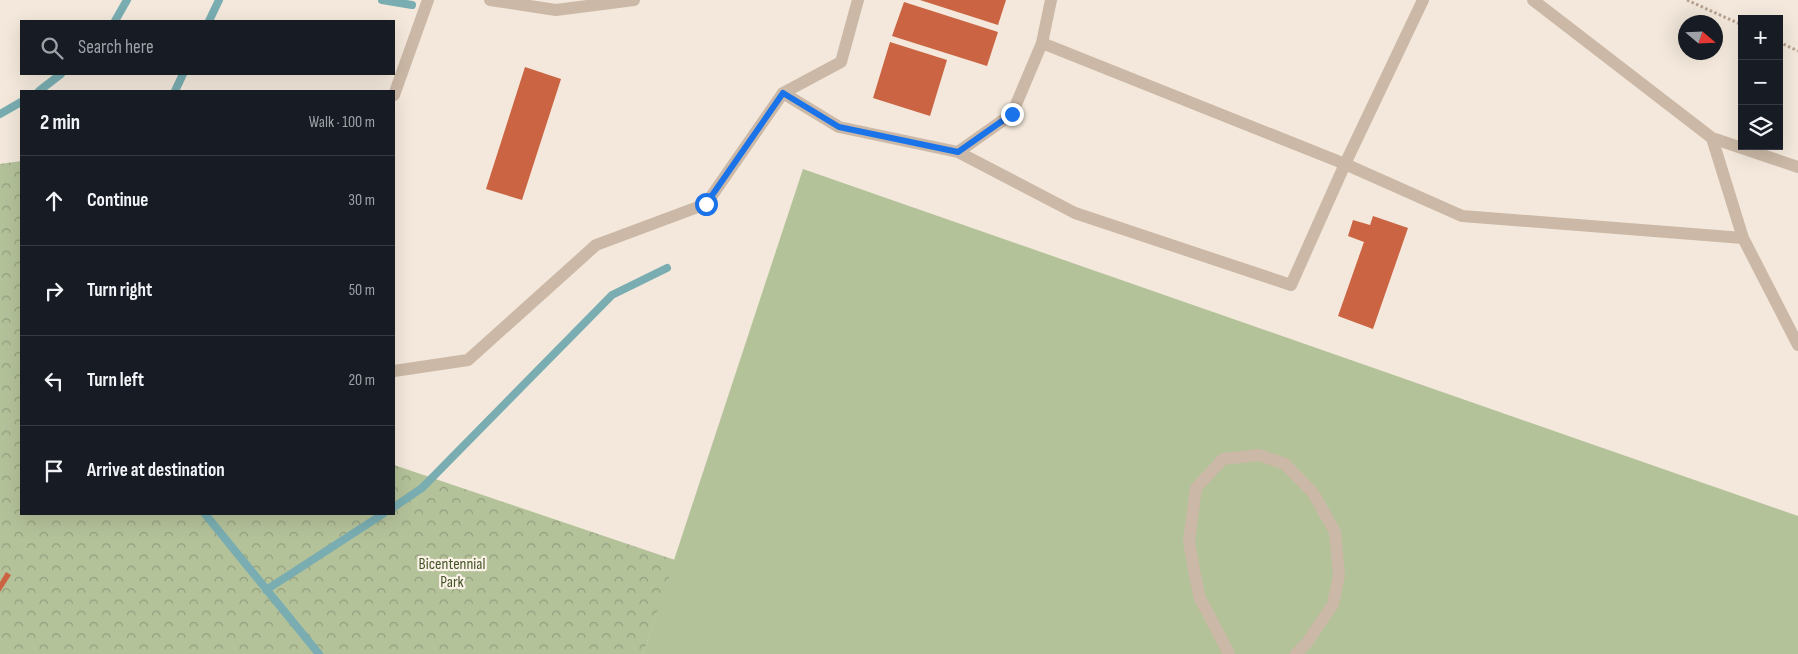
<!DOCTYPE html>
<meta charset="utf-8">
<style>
:root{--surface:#171b24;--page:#242831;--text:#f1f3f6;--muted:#9ea1a6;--line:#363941}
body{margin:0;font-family:"Sofia Sans Condensed",sans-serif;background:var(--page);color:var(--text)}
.controls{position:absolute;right:15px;top:15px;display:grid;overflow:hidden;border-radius:0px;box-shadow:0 5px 20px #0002}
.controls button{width:45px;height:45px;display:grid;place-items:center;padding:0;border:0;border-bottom:1px solid var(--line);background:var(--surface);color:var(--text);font:25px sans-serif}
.compass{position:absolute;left:1678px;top:15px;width:45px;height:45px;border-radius:50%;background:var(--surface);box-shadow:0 5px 20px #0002;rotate:109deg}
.stop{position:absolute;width:15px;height:15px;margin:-11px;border:4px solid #1a73e8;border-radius:50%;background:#fff}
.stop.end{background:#1a73e8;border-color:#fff;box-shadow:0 1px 5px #0008}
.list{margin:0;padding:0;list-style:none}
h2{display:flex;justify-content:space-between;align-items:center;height:65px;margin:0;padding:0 20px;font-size:21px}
h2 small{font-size:16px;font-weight:400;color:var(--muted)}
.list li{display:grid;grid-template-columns:32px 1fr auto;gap:15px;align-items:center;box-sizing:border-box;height:90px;padding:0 20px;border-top:1px solid var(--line)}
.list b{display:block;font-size:19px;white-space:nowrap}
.list em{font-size:16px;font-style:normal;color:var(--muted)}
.icon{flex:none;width:28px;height:28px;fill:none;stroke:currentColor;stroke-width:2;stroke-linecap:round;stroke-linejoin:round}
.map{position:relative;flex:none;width:1798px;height:654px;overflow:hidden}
.search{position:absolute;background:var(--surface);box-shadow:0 5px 20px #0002;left:20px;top:20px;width:375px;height:55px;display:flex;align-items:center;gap:12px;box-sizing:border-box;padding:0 18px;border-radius:0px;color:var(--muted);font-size:19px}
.panel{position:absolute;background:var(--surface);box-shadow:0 5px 20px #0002;left:20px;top:90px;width:375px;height:425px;border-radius:0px}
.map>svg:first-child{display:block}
</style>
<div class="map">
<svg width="1798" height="654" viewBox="0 0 1798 654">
<defs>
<pattern id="forest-crowns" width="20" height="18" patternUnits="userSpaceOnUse" patternTransform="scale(1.25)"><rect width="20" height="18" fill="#b4c29a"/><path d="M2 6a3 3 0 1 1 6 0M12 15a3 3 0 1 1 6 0" fill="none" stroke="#939e7e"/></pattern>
</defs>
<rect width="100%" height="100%" fill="#f3e8db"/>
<!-- grass -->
<path fill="#b4c29a" d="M803,169L1798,516V654H643Z"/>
<!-- forest -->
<path fill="url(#forest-crowns)" d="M21,161V514H394V465L675,560L643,654H0V164Z"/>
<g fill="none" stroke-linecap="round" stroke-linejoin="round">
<!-- stream -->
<path stroke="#79adb1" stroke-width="8" d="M382,0L412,5
M115,21L127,0
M209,21L219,0
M39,91L61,74
M175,91L183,74
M0,114L21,102
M394,507L422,488L612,295L667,268
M205,514L319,654
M266,590L383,514"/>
</g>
<!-- building -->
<path fill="#ca6442" d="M920,0H1006L998,25Z
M904,2L998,32L987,66L892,36Z
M890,42L947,60L930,116L873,98Z
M525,67L561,79L522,200L486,189Z
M1373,216L1408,228L1373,329L1338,316L1364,242L1348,236L1353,220L1370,225Z
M6,572L11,575L0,592V582Z"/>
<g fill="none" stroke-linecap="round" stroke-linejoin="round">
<!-- path -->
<path stroke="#b7a190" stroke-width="3" stroke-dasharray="2.5 2.5" stroke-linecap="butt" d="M1687,0L1742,25
M1779,42L1798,51"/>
<!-- service -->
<path stroke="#cbb8a6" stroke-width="12" d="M490,0L556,10L634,0
M1533,0L1712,138L1798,167
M1042,43L1345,164L1462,216L1743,238
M783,93L839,127L958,152L1012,114L1042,43L1051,0
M394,95L428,0
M1712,138L1743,238L1798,345
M958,152L1075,213L1291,285L1345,164L1423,0
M394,371L468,360L596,245L706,204L783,93L841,62L858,0
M1229,654L1199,596L1189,542L1196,488L1223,459L1259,455L1285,464L1313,493L1335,532L1339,575L1333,604L1306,644L1296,654"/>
</g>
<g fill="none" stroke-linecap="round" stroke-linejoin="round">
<!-- route -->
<path stroke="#1a73e8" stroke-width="6" d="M706,204L783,93L839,127L958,152L1012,114"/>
</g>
<g text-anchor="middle" stroke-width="4.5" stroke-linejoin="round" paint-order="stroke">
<!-- park labels -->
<g font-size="16" fill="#45562a" stroke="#faf2e7">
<text x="452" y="569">Bicentennial<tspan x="452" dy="18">Park</tspan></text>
</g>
</g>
</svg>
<div class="controls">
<button>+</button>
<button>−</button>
<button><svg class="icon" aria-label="layers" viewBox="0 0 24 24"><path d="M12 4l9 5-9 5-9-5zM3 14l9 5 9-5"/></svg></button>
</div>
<svg class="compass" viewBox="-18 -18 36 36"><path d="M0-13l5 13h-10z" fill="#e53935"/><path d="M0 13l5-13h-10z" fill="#9ea1a6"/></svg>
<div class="stop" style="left:706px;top:204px"></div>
<div class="stop end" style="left:1012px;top:114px"></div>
<div class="search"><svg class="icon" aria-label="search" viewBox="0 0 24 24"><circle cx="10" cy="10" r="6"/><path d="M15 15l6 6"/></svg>Search here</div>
<section class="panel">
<h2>2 min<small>Walk · 100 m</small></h2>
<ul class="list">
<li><svg class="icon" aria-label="ahead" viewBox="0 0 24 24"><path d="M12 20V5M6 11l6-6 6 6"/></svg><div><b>Continue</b></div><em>30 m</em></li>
<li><svg class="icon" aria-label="right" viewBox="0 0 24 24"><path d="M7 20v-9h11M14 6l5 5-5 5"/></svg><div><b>Turn right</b></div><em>50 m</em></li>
<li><svg class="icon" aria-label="left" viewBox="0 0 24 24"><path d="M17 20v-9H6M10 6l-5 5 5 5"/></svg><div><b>Turn left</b></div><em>20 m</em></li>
<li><svg class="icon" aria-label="arrive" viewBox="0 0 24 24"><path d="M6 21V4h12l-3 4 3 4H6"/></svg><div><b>Arrive at destination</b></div></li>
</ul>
</section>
</div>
